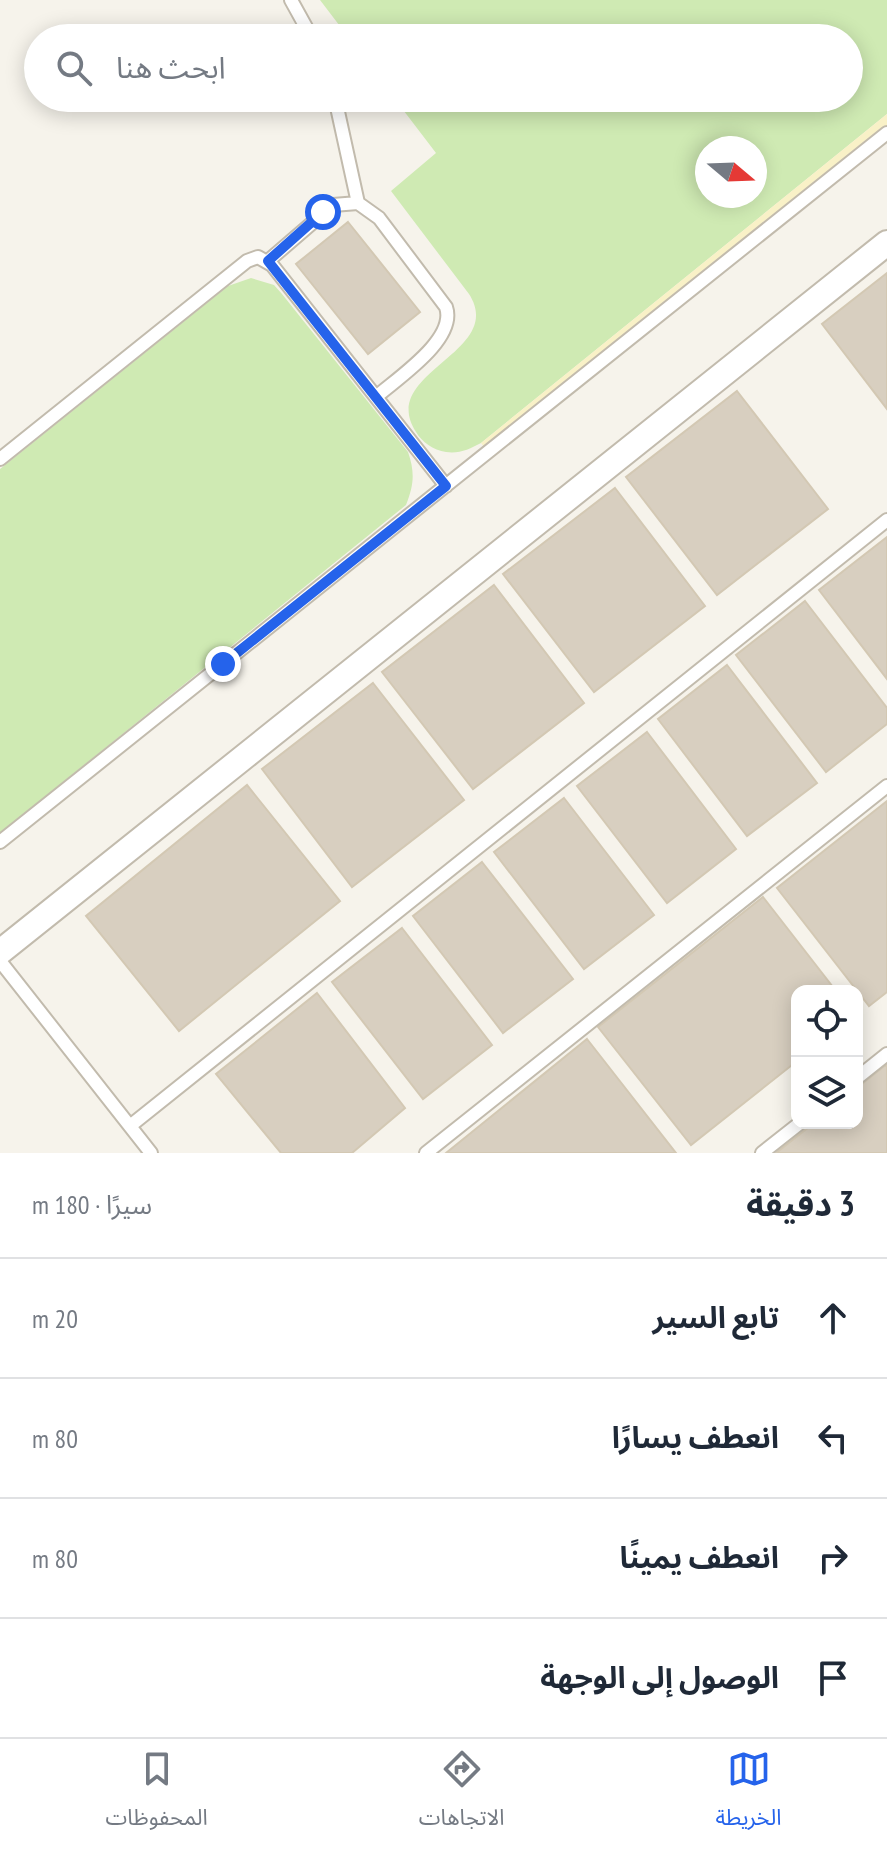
<!DOCTYPE html>
<html lang="ar">
<meta charset="utf-8">
<style>
:root{--surface:#fff;--page:#f2f2f3;--text:#1f2937;--muted:#747a83;--line:#e0e1e3;--accent:#2563eb}
body{margin:0;font-family:"PT Sans Narrow","Noto Sans Arabic",sans-serif;background:var(--page);color:var(--text);direction:rtl}
.controls{position:absolute;right:24px;bottom:24px;display:grid;overflow:hidden;border-radius:16px;box-shadow:0 4px 20px #0003}
.controls button{width:72px;height:72px;display:grid;place-items:center;padding:0;border:0;border-bottom:2px solid var(--line);background:var(--surface);color:var(--text);font:40px sans-serif}
.compass{position:absolute;left:695px;top:136px;width:72px;height:72px;border-radius:50%;background:var(--surface);box-shadow:0 4px 20px #0003;rotate:109deg}
.stop{position:absolute;width:24px;height:24px;margin:-18px;border:6px solid #2563eb;border-radius:50%;background:#fff}
.stop.end{background:#2563eb;border-color:#fff;box-shadow:0 2px 8px #0008}
.list{margin:0;padding:0;list-style:none}
h2{display:flex;justify-content:space-between;align-items:center;height:104px;margin:0;padding:0 32px;font-size:34px}
h2 small{font-size:26px;font-weight:400;color:var(--muted)}
.list li{display:grid;grid-template-columns:52px 1fr auto;gap:24px;align-items:center;box-sizing:border-box;height:120px;padding:0 32px;border-top:2px solid var(--line)}
.list b{display:block;font-size:30px;white-space:nowrap}
.list em{font-size:26px;font-style:normal;color:var(--muted)}
.icon{flex:none;width:44px;height:44px;fill:none;stroke:currentColor;stroke-width:2;stroke-linecap:round;stroke-linejoin:round}
.map{position:relative;flex:none;width:887px;height:1153px;overflow:hidden;direction:ltr}
.search{position:absolute;background:var(--surface);box-shadow:0 4px 20px #0003;left:24px;right:24px;top:24px;height:88px;display:flex;align-items:center;gap:20px;box-sizing:border-box;padding:0 28px;border-radius:44px;color:var(--muted);font-size:30px}
.sheet{height:584px;background:var(--surface)}
nav{display:flex;justify-content:space-around;align-items:center;box-sizing:border-box;height:112px;border-top:2px solid var(--line);background:var(--surface);font-size:22px;color:var(--muted)}
nav a{display:grid;justify-items:center;gap:4px}
nav .on{color:var(--accent)}
.map>svg:first-child{display:block}
</style>
<div class="map">
<svg width="887" height="1153" viewBox="0 0 887 1153">
<rect width="100%" height="100%" fill="#f6f3eb"/>
<!-- green -->
<path fill="#cfeab3" fill-rule="evenodd" d="M320,0H887V114L481,443C470,449 459,454 446,452C433,450 422,442 416,432C377,372 507,353 469,294L391,191L436,153L394,98H849V38H349ZM707,148H755V196H707Z
M251,278L274,285L282,294L408,452C415,472 414,485 406,505L0,833V469L228,286Z"/>
<!-- sand -->
<path fill="#f9f1c7" d="M887,114V126L485,448L481,443Z"/>
<!-- building -->
<path fill="#d8cfc0" stroke="#d3c8b3" stroke-width="2" d="M348,222L420,312L368,354L296,264Z
M887,273V409L822,324Z
M737,391L828,509L717,595L626,477Z
M615,488L705,606L594,692L503,574Z
M887,537V679L819,590Z
M494,585L584,703L473,789L382,672Z
M805,601L887,708V724L826,772L736,655Z
M727,665L817,783L747,836L658,719Z
M373,683L464,800L352,887L262,769Z
M647,732L736,849L667,903L577,786Z
M247,785L340,901L179,1031L86,916Z
M564,798L654,915L584,969L494,852Z
M887,801V992L869,1006L777,888Z
M482,862L573,979L503,1033L413,916Z
M763,897L836,991H797V1061L691,1145L598,1027Z
M402,928L492,1045L423,1099L332,982Z
M317,993L405,1108L352,1153H281L216,1074Z
M587,1039L676,1153H446Z
M887,1064V1153H776L814,1123H857V1088Z"/>
<g fill="none" stroke-linecap="round" stroke-linejoin="round">
<!-- service casing -->
<g stroke="#c2bbad" stroke-width="16">
<path id="service" d="M291,0L312,38
M335,98L358,203
M268,261L333,205L358,203L379,218L446,307C457,339 399,377 376,397
M0,459L247,261L258,257L272,265L446,486
M0,842L887,133
M0,961L151,1153
M857,1078L887,1054
M130,1126L887,520
M426,1153L887,786
M762,1153L800,1123"/>
</g>
<!-- minor casing -->
<g stroke="#c2bbad" stroke-width="28">
<path id="minor" d="M0,952L887,243"/>
</g>
<!-- service -->
<use href="#service" stroke="#fff" stroke-width="12"/>
<!-- minor -->
<use href="#minor" stroke="#fff" stroke-width="24"/>
</g>
<g fill="none" stroke-linecap="round" stroke-linejoin="round">
<!-- route -->
<path stroke="#2563eb" stroke-width="10" d="M223,664L446,486L268,261L323,212"/>
</g>
</svg>
<div class="controls">
<button><svg class="icon" aria-label="locate" viewBox="0 0 24 24"><circle cx="12" cy="12" r="6"/><path d="M12 2v4M12 18v4M2 12h4M18 12h4"/></svg></button>
<button><svg class="icon" aria-label="layers" viewBox="0 0 24 24"><path d="M12 4l9 5-9 5-9-5zM3 14l9 5 9-5"/></svg></button>
</div>
<svg class="compass" viewBox="-18 -18 36 36"><path d="M0-13l5 13h-10z" fill="#e53935"/><path d="M0 13l5-13h-10z" fill="#747a83"/></svg>
<div class="stop" style="left:323px;top:212px"></div>
<div class="stop end" style="left:223px;top:664px"></div>
<div class="search"><svg class="icon" aria-label="search" viewBox="0 0 24 24"><circle cx="10" cy="10" r="6"/><path d="M15 15l6 6"/></svg>ابحث هنا</div>
</div>
<section class="sheet">
<h2>3 دقيقة<small>سيرًا · 180 m</small></h2>
<ul class="list">
<li><svg class="icon" aria-label="ahead" viewBox="0 0 24 24"><path d="M12 20V5M6 11l6-6 6 6"/></svg><div><b>تابع السير</b></div><em>20 m</em></li>
<li><svg class="icon" aria-label="left" viewBox="0 0 24 24"><path d="M17 20v-9H6M10 6l-5 5 5 5"/></svg><div><b>انعطف يسارًا</b></div><em>80 m</em></li>
<li><svg class="icon" aria-label="right" viewBox="0 0 24 24"><path d="M7 20v-9h11M14 6l5 5-5 5"/></svg><div><b>انعطف يمينًا</b></div><em>80 m</em></li>
<li><svg class="icon" aria-label="arrive" viewBox="0 0 24 24"><path d="M6 21V4h12l-3 4 3 4H6"/></svg><div><b>الوصول إلى الوجهة</b></div></li>
</ul>
</section>
<nav>
<a class="on"><svg class="icon" aria-label="map" viewBox="0 0 24 24"><path d="M3 6l6-2 6 2 6-2v14l-6 2-6-2-6 2zM9 4v14M15 6v14"/></svg>الخريطة</a>
<a><svg class="icon" aria-label="directions" viewBox="0 0 24 24"><path d="M12 3l9 9-9 9-9-9zM9 14v-3h6M13 9l2 2-2 2"/></svg>الاتجاهات</a>
<a><svg class="icon" aria-label="saved" viewBox="0 0 24 24"><path d="M7 4h10v16l-5-4-5 4z"/></svg>المحفوظات</a>
</nav>
